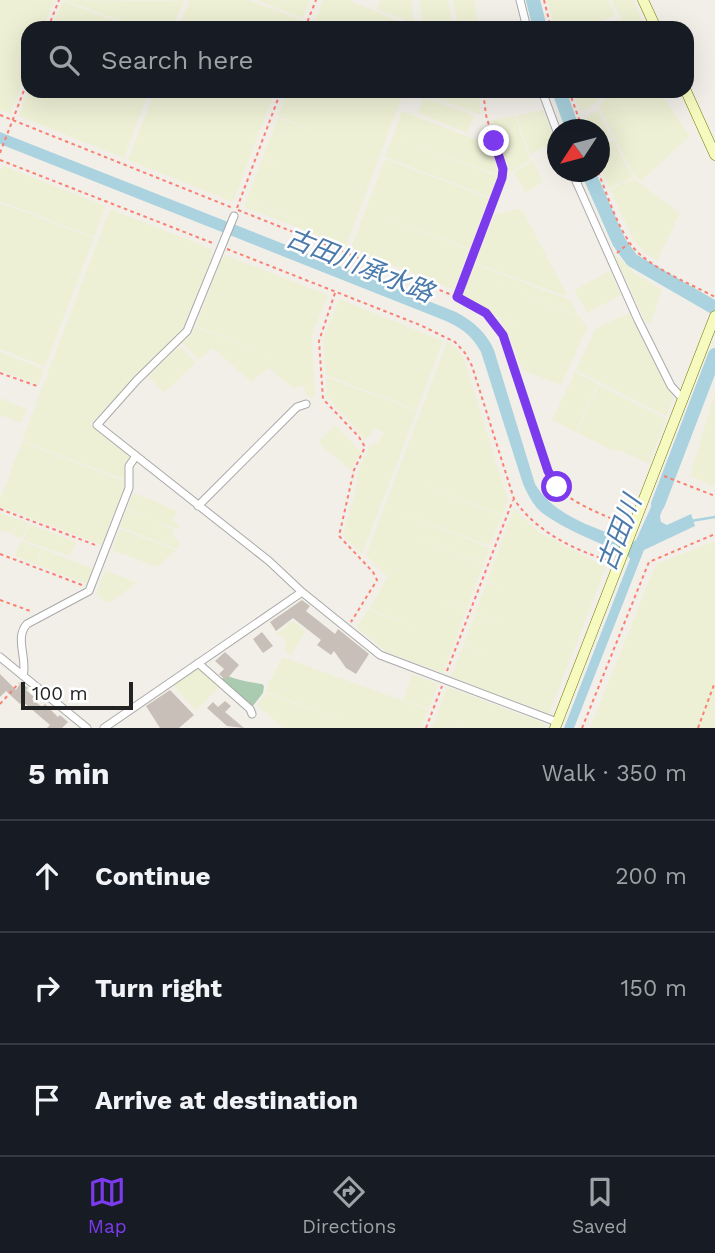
<!DOCTYPE html>
<meta charset="utf-8">
<style>
:root{--surface:#171b24;--page:#242831;--text:#f1f3f6;--muted:#9ea1a6;--line:#363941;--accent:#7c3aed}
body{margin:0;font-family:"Work Sans","Noto Sans JP",sans-serif;background:var(--page);color:var(--text)}
.compass{position:absolute;left:547px;top:119px;width:63px;height:63px;border-radius:50%;background:var(--surface);box-shadow:0 7px 28px #0002;rotate:234deg}
.scale{position:absolute;left:21px;bottom:18px;width:112px;box-sizing:border-box;padding-left:7px;border:4px solid #222;border-top:0;font-size:19px;line-height:24px;white-space:nowrap;color:#222;-webkit-text-stroke:5px #fff;paint-order:stroke}
.stop{position:absolute;width:21px;height:21px;margin:-16px;border:5px solid #7c3aed;border-radius:50%;background:#fff}
.stop.end{background:#7c3aed;border-color:#fff;box-shadow:0 2px 7px #0008}
.list{margin:0;padding:0;list-style:none}
h2{display:flex;justify-content:space-between;align-items:center;height:91px;margin:0;padding:0 28px;font-size:30px}
h2 small{font-size:23px;font-weight:400;color:var(--muted)}
.list li{display:grid;grid-template-columns:46px 1fr auto;gap:21px;align-items:center;box-sizing:border-box;height:112px;padding:0 28px;border-top:2px solid var(--line)}
.list b{display:block;font-size:26px;white-space:nowrap}
.list em{font-size:23px;font-style:normal;color:var(--muted)}
.icon{flex:none;width:38px;height:38px;fill:none;stroke:currentColor;stroke-width:2;stroke-linecap:round;stroke-linejoin:round}
.map{position:relative;flex:none;width:715px;height:728px;overflow:hidden}
.search{position:absolute;background:var(--surface);box-shadow:0 7px 28px #0002;left:21px;right:21px;top:21px;height:77px;display:flex;align-items:center;gap:18px;box-sizing:border-box;padding:0 24px;border-radius:21px;color:var(--muted);font-size:26px}
.sheet{height:427px;background:var(--surface)}
nav{display:flex;justify-content:space-around;align-items:center;box-sizing:border-box;height:98px;border-top:2px solid var(--line);background:var(--surface);font-size:19px;color:var(--muted)}
nav a{display:grid;justify-items:center;gap:4px}
nav .on{color:var(--accent)}
.map>svg:first-child{display:block}
</style>
<div class="map">
<svg width="715" height="728" viewBox="0 0 715 728">
<rect width="100%" height="100%" fill="#f2efe9"/>
<!-- farmland -->
<path fill="#eef0d5" d="M0,0H54L43,28H28V69L10,114L0,110Z
M65,0L167,1L184,0L173,28H139Z
M189,0H248L302,20L299,28H193L180,23Z
M256,0H310L303,18Z
M323,0H348L416,28H335L315,20Z
M381,0H411L414,24L377,9Z
M419,0H448L454,28H424Z
M453,0H474L480,28H469L467,23L458,25Z
M547,0H608L615,16L581,28H555Z
M611,0H633L646,28H626Z
M63,1L135,28H52Z
M28,91H149L124,158L19,116Z
M155,91H275L233,202L128,160Z
M288,91H404L346,246L244,207L246,201L318,229L246,200L262,159L281,166L262,158L278,118L310,129L278,116Z
M418,91H478L481,115Z
M573,91H605L597,102L581,112Z
M610,91H659L690,136L641,181L633,174L599,106Z
M424,97L452,108L448,117L453,107L474,116L467,133L418,113Z
M543,110L555,141L530,155L517,116Z
M598,110L611,137L600,142V130L585,129L582,121Z
M402,111L490,145L499,175L396,138L498,176L490,197L385,157Z
M515,116L530,160L510,172L492,120Z
M613,140L633,178L609,188L600,165V146Z
M385,159L489,198L470,249L370,212L469,250L454,290L351,248Z
M533,161L543,182L525,193L514,172Z
M3,166L106,206L94,237L0,201V170Z
M634,179L680,213L657,261L645,253L633,239L610,189Z
M0,203L94,238L45,367L0,349Z
M110,209L212,249L211,261L186,327L90,424L130,457L125,467L126,480L22,441Z
M516,209L523,211L566,293L565,296L475,263L494,215Z
M225,255L328,295L312,335L315,396L308,398L303,386L293,388L269,368L251,382L213,348L198,360L182,342L192,333L195,327L278,358L196,326L219,264Z
M617,256L636,274L662,290L651,322L646,323L615,257Z
M474,264L570,300L578,315L485,280L581,317L587,328L561,385L522,370L510,338L498,317L529,329L497,316L462,294Z
M610,271L621,295L587,313L574,290Z
M339,299L443,341L417,410L326,375L323,339Z
M629,313L674,399L666,416L576,370L596,328Z
M447,342L453,345L463,356L508,500L503,515L418,483L502,516L490,546L396,511L490,548L484,563L406,533L484,564L466,610L436,599L466,611L443,673L386,652L357,627L368,610L424,630L369,609L388,577L366,555Z
M180,346L196,363L164,393L148,376Z
M0,352L44,369L38,385L0,370Z
M575,372L598,384L575,432L552,420Z
M326,377L417,411L362,554L343,535L356,489L358,471L370,445L378,442L384,432L375,428L366,439L364,438L327,397Z
M599,385L666,419L649,464L622,451L611,450L576,432Z
M715,391V487L690,476Z
M0,398L27,409L21,423L0,415Z
M335,425L361,452L351,470L318,443Z
M22,442L126,482L102,545L0,507V499Z
M133,493L147,498L146,500L148,498L178,512L173,520L179,526L177,529L161,523L157,536L162,524L175,530L172,534L179,543L177,549L120,527L126,510L158,522L127,509Z
M514,509L540,533L606,567L549,714L451,677L463,646L487,654L463,645L475,614L516,629L475,613L487,582L505,588L487,581Z
M0,513L28,523L22,539L13,535L16,525L12,534L0,530Z
M30,524L76,542L70,556L23,540Z
M120,529L176,550L157,567L112,550Z
M21,541L42,549L36,565L15,556Z
M715,541V728H590L656,564Z
M43,549L93,569L87,584L37,565Z
M107,571L137,583L109,603L96,595L104,572Z
M293,621L306,631L291,655L286,651V640L277,633Z
M283,657L428,710L422,728H283L257,705L266,693L352,724L267,692L268,684Z
M199,667L219,687L196,711L173,685Z
M412,674L438,684L429,709L403,700Z
M447,687L541,722L546,725L545,728H463L454,725L460,728H432Z"/>
<!-- cemetery -->
<path fill="#aacbaf" d="M225,675C237,680 249,682 262,684L264,686L263,693L252,707L221,680Z"/>
<!-- water -->
<path fill="#aad3df" d="M0,132L456,312C473,321 486,332 494,350L535,484C554,517 599,529 633,542L636,540L661,485L670,489L660,516L661,522L667,525L691,514L695,526L644,550L574,728H564L630,559L627,555C604,545 553,525 537,508C531,501 527,493 523,484L481,352C472,336 463,329 446,321L0,144Z"/>
<g fill="none" stroke-linecap="round" stroke-linejoin="round">
<!-- stream -->
<path stroke="#aad3df" stroke-width="2.5" d="M691,521L715,517"/>
<!-- river -->
<path stroke="#aad3df" stroke-width="14" d="M533,0L540,28
M559,91L573,130
M588,172L619,242L632,260L715,308
M658,504L715,355"/>
</g>
<!-- building -->
<path fill="#c7bfb8" d="M302,600L310,606L306,611L335,634L338,629L369,654L356,674L346,668L334,651L331,655L317,645L321,640L293,618L276,631L270,622Z
M262,632L273,646L263,653L253,639Z
M225,652L239,665L226,680L219,674L224,669L215,661Z
M0,674L16,690L21,682L28,688L26,690L34,697L32,699L42,707L45,704L58,717L60,715L68,722L62,728H47L50,725L22,701L20,704L6,691L0,697Z
M170,690L194,715L179,728H160L146,706Z
M225,701L231,706L225,712L244,728L227,726L207,708L213,702L218,707Z"/>
<g fill="none" stroke-linecap="round" stroke-linejoin="round">
<!-- street casing -->
<g stroke="#a9a9a9" stroke-width="9">
<path id="street" d="M520,0L527,28
M542,91L558,134
M572,172L638,320L671,386L682,398
M234,216L187,331L137,380L97,425L269,561L302,592L380,655L557,722
M198,506L297,407L306,404
M0,657L87,728
M198,663L250,709L252,714
M23,676C28,659 14,638 27,624L89,591L129,488V466L136,456
M104,728L302,592"/>
</g>
<!-- secondary casing -->
<g stroke="#707d05" stroke-width="11">
<path id="secondary" d="M643,0L656,28
M686,91L715,155
M555,728L715,316"/>
</g>
<!-- path -->
<path stroke="#fa8072" stroke-width="2" stroke-dasharray="3.5 3.5" stroke-linecap="butt" d="M544,0L551,28
M48,28L59,0
M305,28L316,0
M569,91L583,130
M0,115L233,208
M0,153L28,80
M0,160L215,244
M598,172C608,196 616,224 632,246C648,267 691,284 715,297
M237,208L281,91
M238,210L457,297C479,307 495,318 506,341L553,483C571,504 601,513 625,525
M227,249L420,325L455,342L465,353L472,366L514,499C535,531 575,551 611,561
M617,253L629,243
M335,293L319,341L323,399L359,437L365,447L354,470L339,536L373,572L377,580L351,622
M457,296L503,174L486,115L483,91
M0,373L37,386
M664,476L715,496
M0,509L98,546
M0,554L82,585
M0,600L33,612
M447,671L513,500
M0,704L19,683
M426,728L442,686
M582,728L649,562L715,534
M698,728L715,682"/>
<!-- street -->
<use href="#street" stroke="#fff" stroke-width="7"/>
<!-- secondary -->
<use href="#secondary" stroke="#f7fabf" stroke-width="10"/>
</g>
<g fill="none" stroke-linecap="round" stroke-linejoin="round">
<!-- route -->
<path stroke="#7c3aed" stroke-width="9" d="M494,141L503,169L502,178L457,297L486,313L503,335L548,471L557,487"/>
</g>
<g text-anchor="middle" stroke-width="5" stroke-linejoin="round" paint-order="stroke">
<!-- water labels -->
<g font-size="26" font-style="italic" fill="#4a7aab" stroke="#fff">
<text transform="translate(360 265) rotate(22)" y="9">古田川承水路</text>
<text transform="translate(619 533) rotate(-69)" y="9">古田川</text>
</g>
</g>
</svg>
<svg class="compass" viewBox="-18 -18 36 36"><path d="M0-13l5 13h-10z" fill="#e53935"/><path d="M0 13l5-13h-10z" fill="#9ea1a6"/></svg>
<div class="scale">100 m</div>
<div class="stop" style="left:557px;top:487px"></div>
<div class="stop end" style="left:494px;top:141px"></div>
<div class="search"><svg class="icon" aria-label="search" viewBox="0 0 24 24"><circle cx="10" cy="10" r="6"/><path d="M15 15l6 6"/></svg>Search here</div>
</div>
<section class="sheet">
<h2>5 min<small>Walk · 350 m</small></h2>
<ul class="list">
<li><svg class="icon" aria-label="ahead" viewBox="0 0 24 24"><path d="M12 20V5M6 11l6-6 6 6"/></svg><div><b>Continue</b></div><em>200 m</em></li>
<li><svg class="icon" aria-label="right" viewBox="0 0 24 24"><path d="M7 20v-9h11M14 6l5 5-5 5"/></svg><div><b>Turn right</b></div><em>150 m</em></li>
<li><svg class="icon" aria-label="arrive" viewBox="0 0 24 24"><path d="M6 21V4h12l-3 4 3 4H6"/></svg><div><b>Arrive at destination</b></div></li>
</ul>
</section>
<nav>
<a class="on"><svg class="icon" aria-label="map" viewBox="0 0 24 24"><path d="M3 6l6-2 6 2 6-2v14l-6 2-6-2-6 2zM9 4v14M15 6v14"/></svg>Map</a>
<a><svg class="icon" aria-label="directions" viewBox="0 0 24 24"><path d="M12 3l9 9-9 9-9-9zM9 14v-3h6M13 9l2 2-2 2"/></svg>Directions</a>
<a><svg class="icon" aria-label="saved" viewBox="0 0 24 24"><path d="M7 4h10v16l-5-4-5 4z"/></svg>Saved</a>
</nav>
